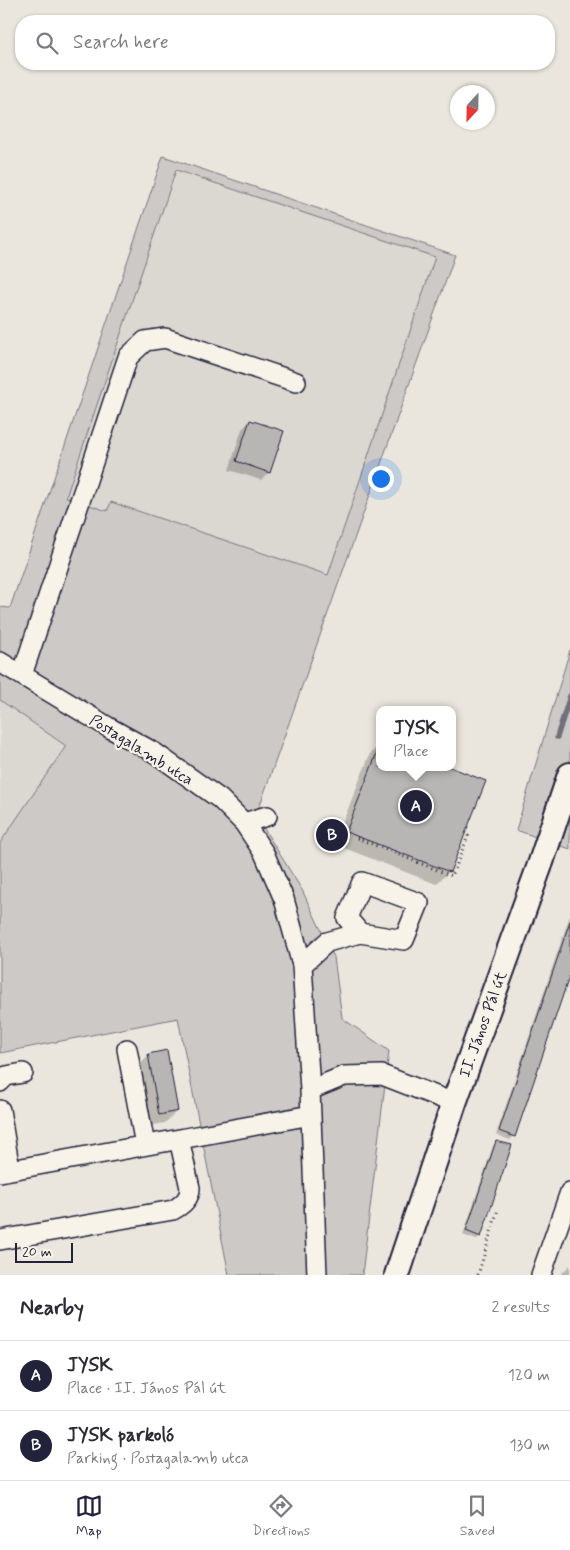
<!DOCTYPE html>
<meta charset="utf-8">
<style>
:root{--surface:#fff;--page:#f2f2f3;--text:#2b2b33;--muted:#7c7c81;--line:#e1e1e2;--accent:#22223b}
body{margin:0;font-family:Mynerve,sans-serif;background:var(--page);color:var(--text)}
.compass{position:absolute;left:450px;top:85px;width:45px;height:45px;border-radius:50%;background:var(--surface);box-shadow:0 1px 4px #0004;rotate:202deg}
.scale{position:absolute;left:15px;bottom:12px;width:58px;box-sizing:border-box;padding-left:5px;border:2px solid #22223b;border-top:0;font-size:14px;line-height:18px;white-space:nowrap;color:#22223b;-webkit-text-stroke:4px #f7f3e8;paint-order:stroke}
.you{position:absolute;left:380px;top:478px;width:18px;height:18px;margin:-12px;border:4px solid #fff;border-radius:50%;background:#1a73e8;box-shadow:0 0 0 8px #1a73e833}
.badge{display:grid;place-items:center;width:32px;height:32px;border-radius:50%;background:var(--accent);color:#fff;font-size:16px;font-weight:700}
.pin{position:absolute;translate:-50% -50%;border:2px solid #fff;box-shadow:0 1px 5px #0006}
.popup{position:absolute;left:376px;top:706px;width:80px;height:65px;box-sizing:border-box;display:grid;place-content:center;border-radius:10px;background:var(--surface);filter:drop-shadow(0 1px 4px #0005);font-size:16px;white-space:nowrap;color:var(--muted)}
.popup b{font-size:19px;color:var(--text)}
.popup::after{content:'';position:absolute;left:50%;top:100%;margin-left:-10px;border:10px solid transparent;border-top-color:var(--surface)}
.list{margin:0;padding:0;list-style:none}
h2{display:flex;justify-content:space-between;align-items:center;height:65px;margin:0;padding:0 20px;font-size:21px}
h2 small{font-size:16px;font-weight:400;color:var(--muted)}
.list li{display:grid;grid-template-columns:32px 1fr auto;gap:15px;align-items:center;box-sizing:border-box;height:70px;padding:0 20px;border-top:1px solid var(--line)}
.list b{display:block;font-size:19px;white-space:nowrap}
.list p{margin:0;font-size:16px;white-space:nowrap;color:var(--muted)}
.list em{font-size:16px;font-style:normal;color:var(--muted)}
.icon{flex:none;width:28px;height:28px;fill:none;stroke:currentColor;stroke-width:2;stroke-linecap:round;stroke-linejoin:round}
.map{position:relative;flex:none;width:570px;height:1275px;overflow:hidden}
.search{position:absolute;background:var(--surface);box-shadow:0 1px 4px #0004;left:15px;right:15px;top:15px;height:55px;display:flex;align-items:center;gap:12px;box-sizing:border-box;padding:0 18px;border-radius:20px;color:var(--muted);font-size:19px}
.sheet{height:205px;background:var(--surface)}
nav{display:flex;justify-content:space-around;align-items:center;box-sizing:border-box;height:70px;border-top:1px solid var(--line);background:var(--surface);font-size:14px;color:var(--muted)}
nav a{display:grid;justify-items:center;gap:2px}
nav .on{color:var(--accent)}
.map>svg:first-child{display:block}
</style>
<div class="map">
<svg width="570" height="1275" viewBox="0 0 570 1275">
<rect width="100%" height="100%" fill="#eae6de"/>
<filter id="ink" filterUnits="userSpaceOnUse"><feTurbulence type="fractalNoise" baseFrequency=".02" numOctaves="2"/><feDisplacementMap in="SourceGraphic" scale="10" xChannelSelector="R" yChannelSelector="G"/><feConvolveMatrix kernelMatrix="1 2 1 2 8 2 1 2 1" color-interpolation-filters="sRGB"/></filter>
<g filter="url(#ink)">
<!-- built -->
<path fill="#dbd8d2" d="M176,169L435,257L328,575L111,502L107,511L66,497Z
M0,700L66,746L0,843Z"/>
<!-- green -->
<path fill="#cdc9c6" stroke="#787680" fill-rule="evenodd" d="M163,156L455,255L256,816L302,890L334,957L342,1018L389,1051L362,1275H229L178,1018L0,1053V843L66,746L0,700V607L10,608ZM176,170L435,257L328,575L111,502L107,511L66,497Z
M570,650V849L516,830Z"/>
<!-- shadow -->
<path fill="#0003" d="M250,421L269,472L261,480L229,470L242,429Z
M380,744V767L484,782L449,872L436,884L334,844L370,754Z
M570,915V970L514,1136L510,1140L496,1135Z
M149,1055L177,1111L165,1123L147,1126L136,1067Z
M497,1142L480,1236L476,1240L463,1235L493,1146Z
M570,1265V1275H560Z"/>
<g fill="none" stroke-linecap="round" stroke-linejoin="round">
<!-- stream -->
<path stroke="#716f7b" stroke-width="5.5" d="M557,737L570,696"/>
</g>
<!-- building -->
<path fill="#b8b6b5" stroke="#22223b" d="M250,420L284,431L270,473L236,461Z
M380,745V767H450L486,781L450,872L346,832Z
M570,921V974L515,1137L499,1131Z
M167,1050L178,1111L159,1115L148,1054Z
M496,1141L512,1145L481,1237L466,1231Z"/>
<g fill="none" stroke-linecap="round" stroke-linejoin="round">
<!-- minor casing -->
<g stroke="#22223b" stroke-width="22">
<path id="minor" d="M0,662L108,727L155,753L220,799L244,823L264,853L284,899L302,965L310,1090L317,1275
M22,675L128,357L145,341L165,338L296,382
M244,823L267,816
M302,965L327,942L360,933L404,940L419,903L362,882L347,918L360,933
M127,1049L145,1145
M0,1082L6,1076L23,1073
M310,1090L344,1076L382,1075L454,1103
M0,1110L10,1170
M0,1172L311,1115
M0,1240L173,1210C182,1205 190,1199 190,1188L179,1139
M541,1275L570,1192"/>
</g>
<!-- major casing -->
<g stroke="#22223b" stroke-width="28">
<path id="major" d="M397,1275L454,1103L541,862L570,775"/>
</g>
<!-- path -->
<path stroke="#22223b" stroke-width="3" stroke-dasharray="1 4" stroke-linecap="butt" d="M357,838L452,876L468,836L465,834
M478,1275L498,1209"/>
<!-- minor -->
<use href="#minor" stroke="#f7f3e8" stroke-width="19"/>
<!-- major -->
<use href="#major" stroke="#f7f3e8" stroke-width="24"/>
</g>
</g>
<g text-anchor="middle" stroke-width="4.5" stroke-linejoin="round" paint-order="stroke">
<!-- street labels -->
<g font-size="16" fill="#22223b" stroke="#f7f3e8">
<text transform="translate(142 749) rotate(32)" y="6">Postagalamb utca</text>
<text transform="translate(482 1024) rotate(-70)" y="6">II. János Pál út</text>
</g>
</g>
</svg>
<svg class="compass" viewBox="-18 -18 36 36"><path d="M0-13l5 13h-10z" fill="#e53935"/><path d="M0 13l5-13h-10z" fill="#7c7c81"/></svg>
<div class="scale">20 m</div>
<div class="you"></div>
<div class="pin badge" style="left:416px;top:806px">A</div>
<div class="popup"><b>JYSK</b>Place</div>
<div class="pin badge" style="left:332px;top:835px">B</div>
<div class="search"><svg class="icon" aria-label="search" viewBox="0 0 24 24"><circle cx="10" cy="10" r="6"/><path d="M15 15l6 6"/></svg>Search here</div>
</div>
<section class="sheet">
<h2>Nearby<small>2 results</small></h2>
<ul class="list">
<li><span class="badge">A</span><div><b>JYSK</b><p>Place · II. János Pál út</p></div><em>120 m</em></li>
<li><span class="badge">B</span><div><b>JYSK parkoló</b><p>Parking · Postagalamb utca</p></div><em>130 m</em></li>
</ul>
</section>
<nav>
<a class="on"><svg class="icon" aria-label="map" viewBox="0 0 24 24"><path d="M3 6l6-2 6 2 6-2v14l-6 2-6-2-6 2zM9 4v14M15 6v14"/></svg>Map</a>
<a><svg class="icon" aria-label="directions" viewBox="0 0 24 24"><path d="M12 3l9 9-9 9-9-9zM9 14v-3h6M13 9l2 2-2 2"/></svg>Directions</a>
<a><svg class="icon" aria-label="saved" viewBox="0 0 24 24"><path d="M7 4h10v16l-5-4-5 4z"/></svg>Saved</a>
</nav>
